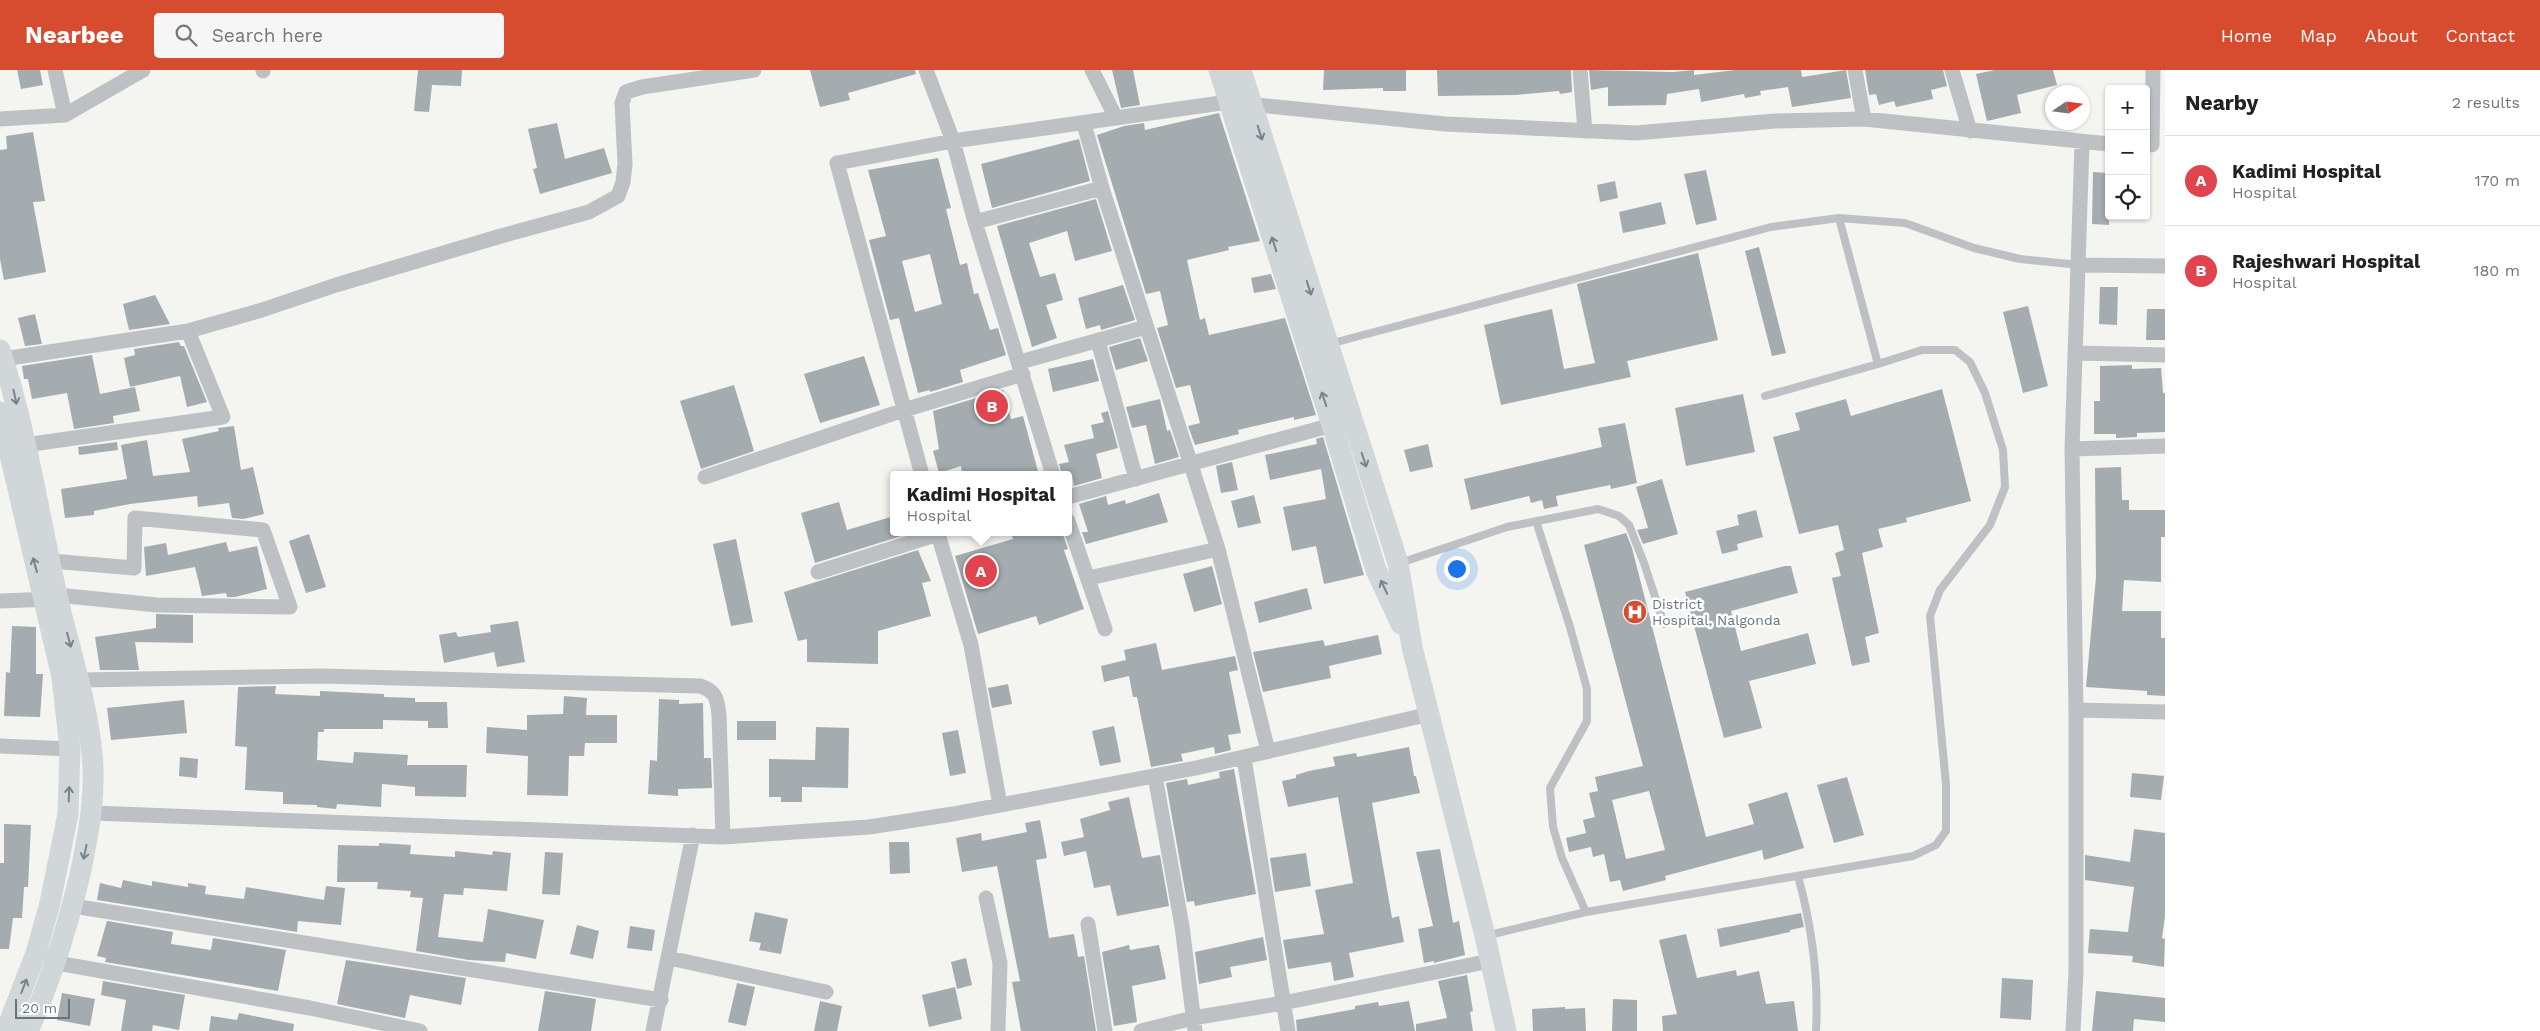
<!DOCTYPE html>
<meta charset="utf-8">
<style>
:root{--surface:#fff;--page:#f6f6f6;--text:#222;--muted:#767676;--line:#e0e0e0;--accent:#d74b2e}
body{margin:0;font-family:"Work Sans",sans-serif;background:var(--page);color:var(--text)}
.controls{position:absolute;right:15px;top:15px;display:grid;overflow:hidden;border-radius:5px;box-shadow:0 1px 4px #0004}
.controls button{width:45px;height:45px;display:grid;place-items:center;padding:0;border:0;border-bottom:1px solid var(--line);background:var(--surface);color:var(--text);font:25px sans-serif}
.compass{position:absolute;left:2045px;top:15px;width:45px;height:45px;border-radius:50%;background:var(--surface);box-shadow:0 1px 4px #0004;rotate:77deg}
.scale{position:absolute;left:15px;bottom:12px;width:55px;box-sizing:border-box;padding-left:5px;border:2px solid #65757f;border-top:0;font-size:14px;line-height:18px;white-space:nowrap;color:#65757f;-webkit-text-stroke:4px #fff;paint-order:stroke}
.you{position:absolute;left:1456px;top:498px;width:18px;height:18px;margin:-12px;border:4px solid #fff;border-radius:50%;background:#1a73e8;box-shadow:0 0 0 8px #1a73e833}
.badge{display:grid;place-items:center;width:32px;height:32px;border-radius:50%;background:var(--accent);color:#fff;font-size:16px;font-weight:700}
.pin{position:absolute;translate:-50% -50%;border:2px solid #fff;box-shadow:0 1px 5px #0006}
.popup{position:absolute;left:890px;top:401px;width:182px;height:65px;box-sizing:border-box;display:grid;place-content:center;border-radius:5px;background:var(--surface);filter:drop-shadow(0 1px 4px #0005);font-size:16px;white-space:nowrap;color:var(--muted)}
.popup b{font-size:19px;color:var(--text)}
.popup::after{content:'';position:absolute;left:50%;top:100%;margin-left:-10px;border:10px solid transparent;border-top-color:var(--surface)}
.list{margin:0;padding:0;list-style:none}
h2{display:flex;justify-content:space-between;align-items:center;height:65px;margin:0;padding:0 20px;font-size:21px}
h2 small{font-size:16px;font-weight:400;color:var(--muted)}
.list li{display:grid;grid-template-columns:32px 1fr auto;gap:15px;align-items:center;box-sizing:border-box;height:90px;padding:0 20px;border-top:1px solid var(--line)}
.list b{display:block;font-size:19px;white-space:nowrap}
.list p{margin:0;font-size:16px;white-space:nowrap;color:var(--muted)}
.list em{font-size:16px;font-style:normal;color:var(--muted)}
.icon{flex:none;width:28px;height:28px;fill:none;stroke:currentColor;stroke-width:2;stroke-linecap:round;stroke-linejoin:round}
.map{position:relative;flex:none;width:2165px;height:961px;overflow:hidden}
header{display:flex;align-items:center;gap:30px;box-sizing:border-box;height:70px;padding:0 25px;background:var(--accent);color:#fff}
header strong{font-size:24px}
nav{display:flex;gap:28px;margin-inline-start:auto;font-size:18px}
.search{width:350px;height:45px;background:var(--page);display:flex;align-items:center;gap:12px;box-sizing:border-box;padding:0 18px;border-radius:5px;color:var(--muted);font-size:19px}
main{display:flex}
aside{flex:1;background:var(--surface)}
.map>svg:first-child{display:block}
</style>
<header>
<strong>Nearbee</strong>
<div class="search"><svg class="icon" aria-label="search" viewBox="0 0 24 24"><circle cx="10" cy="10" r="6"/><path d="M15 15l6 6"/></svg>Search here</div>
<nav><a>Home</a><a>Map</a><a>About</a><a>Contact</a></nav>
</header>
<main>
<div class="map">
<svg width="2165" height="961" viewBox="0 0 2165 961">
<rect width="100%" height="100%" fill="#f4f4f0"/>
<!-- building -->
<path fill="#a4acb0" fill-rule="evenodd" d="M17,0H40L43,15L21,19Z
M418,0H462L461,16L432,15L429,42L414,41Z
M810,0H915L916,4L848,23L850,30L820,37Z
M1112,0H1133L1140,35L1121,38Z
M1324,0H1406V21H1383V18L1323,20Z
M1437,0H1571L1572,22L1560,24L1559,21L1516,25L1438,26Z
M1589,0L1673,2L1694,0V5L1735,0H1801L1802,7L1846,0L1851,28L1792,37L1788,17L1760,21L1761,25L1745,28L1744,24L1701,32L1699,19L1667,24L1666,35L1608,36V17L1591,20Z
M1865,0H1943L1947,16L1931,20L1933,29L1896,37L1894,31L1879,35L1876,24L1869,25Z
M1995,0H2053L2057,15L2017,25L2021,43L1987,51L1976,4Z
M1219,43L1260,171L1228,177L1229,180L1187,190L1200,250L1205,248L1209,265L1285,248L1316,345L1294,350V347L1238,360L1239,364L1195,375L1188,356L1200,353L1190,315L1176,318L1157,258L1168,255L1160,221L1146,224L1097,65L1124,56L1144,53L1145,60Z
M557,53L565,89L604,78L612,103L540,124L533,99L537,98L528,59Z
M33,62L45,131L33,132L46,202L4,210L0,189V80L7,79L6,66Z
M1079,69L1090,111L992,138L981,94Z
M938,88L951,138L946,139L960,195L967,193L974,224L978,223L990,260L998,258L1006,285L960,300L963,312L930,322V320L918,323L899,248L890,250L869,170L886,166L868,100ZM930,184L942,234L915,242L902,191Z
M1706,100L1717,150L1696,155L1684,104Z
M2093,102L2109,103V155L2092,154Z
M1615,111L1618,128L1600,132L1597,115Z
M1096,129L1112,181L1075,191L1067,161L1029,173L1040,207L1055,203L1063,230L1046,235L1057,268L1032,277L997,156Z
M1661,132L1666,154L1623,163L1619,142Z
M1759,177L1786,283L1772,286L1745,181Z
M1698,183L1718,270L1627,291L1631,307L1501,335L1484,255L1552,239L1564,299L1595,293L1577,214Z
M1271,204L1276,219L1254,223L1251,208Z
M1123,215L1135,250L1101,260L1100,255L1086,259L1078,228Z
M2100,217H2118L2117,255L2099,254Z
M155,225L170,254L129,260L123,234Z
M2028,236L2048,316L2023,323L2003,242Z
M2147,239H2165V270H2146Z
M35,244L42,274L25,276L18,248Z
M1140,268L1148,291L1116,300L1109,277Z
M179,272L181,276H184L207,332L187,337L180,306L130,317L124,288L135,285L134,279Z
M92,285L100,324L135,317L140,341L113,346L114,353L74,359L67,323L32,329L28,309H24L22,296Z
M864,286L880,335L820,353L804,304Z
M1093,289L1099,311L1053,322L1048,299Z
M2132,295V299L2161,298L2163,323H2165V362L2137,363V367L2116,368V364H2094V331H2100V296Z
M734,315L754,381L701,399L680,331Z
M1942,319L1971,431L1906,448L1907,452L1878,459L1883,477L1862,483L1879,563L1865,567L1870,592L1852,596L1832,508L1841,506L1835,483L1844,480L1838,455L1799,464L1773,367L1800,360L1795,343L1846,329L1851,346Z
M1003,320L1011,349L1023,346L1039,405H962L961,396L939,403L933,381L939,379L933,341Z
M1743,324L1755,382L1686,396L1675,338Z
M1160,329L1167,361L1170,360L1179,387L1155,394L1146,355L1132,358L1126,337Z
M1108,341L1118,378L1096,384L1102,408L1074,416L1072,405H1062L1059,394L1069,392L1064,375L1094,368L1091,355L1104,352L1101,343Z
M1625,353L1637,413L1611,419L1610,415L1556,426L1558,436L1544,439L1542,430L1531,433L1529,426L1471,440L1464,409L1602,377L1598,358Z
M234,356L241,400L253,397L264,444L243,449L232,448L229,433L198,437L197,426L130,434L94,441V445L65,448L61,419L127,409L121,375L147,370L153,406L190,402L182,369L219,361L218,358Z
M1323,367L1364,505L1324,514L1316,476L1292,481L1283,437L1326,429L1321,399L1270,410L1265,385L1317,374L1316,369Z
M117,372L118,380L79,385L78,377Z
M1428,374L1433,397L1410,402L1404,380Z
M1232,392L1238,420L1221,423L1216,396Z
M2121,397L2122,430H2129V440H2165V467H2161V512L2124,510L2122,541H2161V568H2165V626L2147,625V621L2086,617L2096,507L2095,398Z
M1662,409L1678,464L1643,474L1637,460L1648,458L1636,417Z
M1159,423L1168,452L1086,474L1082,462H1088L1079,434L1106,426L1108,435L1125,430L1126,434Z
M1254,425L1261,453L1238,458L1231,431Z
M839,432L847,460L894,446V462L911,463L815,493L801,443Z
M1756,440L1763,467L1737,474L1738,480L1722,484L1716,461L1739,455L1737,445Z
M1011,462H1062L1068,479L1064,480L1084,539L1039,555L1036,546L978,564L955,486L1013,469Z
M1626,463L1632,478L1706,767L1754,754L1748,734L1787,722L1804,778L1764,790L1762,780L1665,806L1666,810L1623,821L1620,810L1610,812L1604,784L1593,787L1591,777L1569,782L1566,768L1586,763L1583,750L1595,747L1589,723L1598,721L1595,707L1643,696L1584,475ZM1649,721L1665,780L1626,789L1612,730Z
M309,464L326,517L306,523L289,471Z
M736,469L753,552L731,556L713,474Z
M226,472L229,482L257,476L267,519L235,527H227L226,523L202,526L195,497L146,506L144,477L166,473L168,485Z
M918,480L931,511L922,513L931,546L878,561V594L807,592V569L798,571L784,522Z
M1212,496L1222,534L1194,542L1183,504Z
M1785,496H1791L1798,523L1731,541L1741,581L1808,563L1816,594L1749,611L1762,658L1724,668L1685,522Z
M1307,518L1312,539L1259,553L1254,532Z
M156,544L193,545V573L135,572L139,600H100L95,567L156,558Z
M518,551L525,592L497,597L494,582L444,593L439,565L456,562L458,567L491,562L490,555Z
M12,556L36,557V604H43L40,647L4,646L6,602L10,603Z
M1378,565L1382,584L1329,596L1331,608L1263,622L1253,582L1323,570L1325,576Z
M1156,573L1162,600L1235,586L1238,600L1229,602L1241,663L1228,665L1231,680L1215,684L1214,677L1181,684L1183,691L1151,697L1137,627H1133L1129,606L1104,612L1101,596L1126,590L1124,580Z
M1008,614L1012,634L992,638L988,618Z
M276,616L275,624L320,626V621L384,624V627L415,628V632H447L448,658H428V651L383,650V659H324V662H318L317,690L353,693L354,682L408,685L407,695H467L466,727L415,726V717L382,714L381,737L337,734L336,739L317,737V735L283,734V722L245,720L247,677L235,676L238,617Z
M564,626L587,628L586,645H617V673H585L584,686H569L568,726L527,725L528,686L486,683L487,657L527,660V645L563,644Z
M659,629L679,630V634L703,633L704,688H711L712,718L678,719V726L648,724L650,690L657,691Z
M184,630L187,663L111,670L107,638Z
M737,651H776V670H737Z
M1114,656L1121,692L1100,696L1092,661Z
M816,657L849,658L848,718L802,717V732H781V727H769V689L815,690Z
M958,660L966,703L950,706L942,663Z
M1409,677L1414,706H1416L1420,723L1372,733L1392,848L1399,846L1404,872L1349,883L1354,907L1334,911L1331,892L1288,899L1283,870L1324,864L1315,820L1353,813L1338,727L1288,737L1282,711L1296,708V705L1309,701L1335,696L1333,687L1356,683L1357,687Z
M180,687L198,689L197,708L179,706Z
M1234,699L1256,824L1195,836L1194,831L1187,832L1166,713L1187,709L1188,715L1220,708L1219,702Z
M2132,703L2164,706L2161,730L2130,727Z
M1847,707L1864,765L1834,773L1817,715Z
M1129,727L1142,788L1160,785L1169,836L1117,846L1110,815L1094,818L1086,781L1064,786L1061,772L1084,767L1080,749L1110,740L1108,732Z
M1040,750L1047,788L1036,790L1049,868L1074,864L1078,887L1084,886L1096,961H1021L1012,912L1020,911L997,796L962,802L956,768L981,763L982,771L1027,762L1025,753Z
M4,754L31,755L28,817H24L22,848H13L9,879H0V793H4Z
M2134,759L2165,763V846L2162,868L2165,869L2164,897L2132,892L2133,886L2088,883L2090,859L2128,862L2134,817L2085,810V785L2130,792Z
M889,772H909L910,803L890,804Z
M379,773L411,775L410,784L455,787V781L492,785L493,781L511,783L507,821L464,818L463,825L444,824L438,867L483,872L488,839L544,850L536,889L506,883L505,892L469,890L416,881L423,828L410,827L411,821L377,819L378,812H337L338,775L379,776Z
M1440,779L1453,853L1459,851L1465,885L1434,893V891L1424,893L1418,859L1433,856L1416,782Z
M545,782L563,783L560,825L542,824Z
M1306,783L1311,816L1275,822L1270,788Z
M123,810L152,816V811L188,817V813L206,816L205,824L244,829L246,817L324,830L326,816L345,818L341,855L298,851L297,862L97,830L100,813L121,818Z
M755,842L788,849L781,884L759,880L761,873L749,871Z
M1801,843L1804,857L1790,860V862L1720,877L1717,859Z
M107,851L173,862L171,874L211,880L213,868L286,880L278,921L105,892L106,888L97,886Z
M577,855L599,861L593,889L570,884Z
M630,856L655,860L652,881L627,878Z
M1686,864L1697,908L1736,900L1737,906L1759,901L1766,934L1794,931L1798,961H1663L1662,946L1677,944L1659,870Z
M1263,867L1267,890L1230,897L1232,907L1199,914L1195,882Z
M1129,875L1130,880L1159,875L1166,909L1132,916L1137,952L1114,956L1102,882Z
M966,888L972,915L957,919L951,892Z
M346,890L466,908L461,935L410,925L405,948L337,934Z
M1467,905L1473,941L1470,942L1473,961H1416V954L1447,948L1438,911Z
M2002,908L2033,910L2031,950L2000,948Z
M103,911L185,925L179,960L153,955L152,961H121L126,930L101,925Z
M737,913L755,917L746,956L728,952Z
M955,917L962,949L929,957L922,925Z
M545,921L596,929L591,961H538Z
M2096,921L2165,928V952L2134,949L2133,961H2092Z
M62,923L95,929L90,956L57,950Z
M1613,929L1637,930V961H1612Z
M820,931L842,936L837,961H814Z
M1409,931L1415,961H1297L1296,950L1355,939V936L1378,932L1379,936Z
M1565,937V939L1585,938L1586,961H1533L1532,939Z
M239,943L294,954L293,961H209L211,946L237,950Z"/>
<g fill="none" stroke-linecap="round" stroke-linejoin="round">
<!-- lane -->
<path stroke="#bdc1c4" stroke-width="8" d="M1329,274L1771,157L1839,148L1905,153L1974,178L2020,189L2080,195
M1765,326L1878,294
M1536,451L1570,557L1587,619V651L1550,718L1553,757L1562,788L1586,842
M1400,493L1507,457L1598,439L1619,446L1629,455L1644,493L1664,554
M1798,806C1812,857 1819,908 1816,961
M1485,866L1586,842L1913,786L1936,775L1946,761V714L1930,546L1940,520L1990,455L2005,417L2003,380L1985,323L1970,292L1955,280H1922L1878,294L1839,148"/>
<!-- street -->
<path stroke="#bdc1c4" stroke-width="15" d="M55,0L65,45L143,0
M263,0V1
M926,0L953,71L975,152L1053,405
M1092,0L1116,48
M1580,0L1585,61
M1855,0L1864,49
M1952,0L1970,61
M0,49L65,45
M1084,54L1102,118L1218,479L1268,681
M2152,75L2153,0
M975,152L1102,118
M2080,195L2165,196
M1098,271L1136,409
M2075,283L2165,285
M3,289L188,261L262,240L336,215L501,166L589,142L618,126L623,112L625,94L622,33L626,22L642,17L754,0
M1020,292L1146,257
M25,375L223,347L188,261
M2072,379L2165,376
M922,405L837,93L953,71L1228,32L1445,54L1636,63L1775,51L1864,49L2109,74
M705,407L904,340L1023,304
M1068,427L1332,355
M1068,451L1105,559
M51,491L134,498L135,448L263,460L290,537L157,535L57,525
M818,502L938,464L971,575L1000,735
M1089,508L1218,479
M0,531L54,529
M80,610L322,606L700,616C716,621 717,629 719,644L723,767
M2076,640L2165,642
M0,676L70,679
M1244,688L1288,961
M1155,706L1182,856L1195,961
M93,743L723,767L869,757L953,744L1196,698L1430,644
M986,828L1000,893L998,961
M73,836L661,930
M1088,854L1105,961
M669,888L826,922
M57,893L310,938L420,961
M653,961L693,765
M1141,961L1193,948L1283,933L1490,891
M2073,961L2076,902V640L2072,379L2082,73"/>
<!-- secondary -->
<path stroke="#d1d6d9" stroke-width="21" d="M1219,0L1332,355L1376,500L1401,554
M1241,0L1398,493L1412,577L1485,866L1506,961
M0,280C27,361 39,447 58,530C70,581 87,631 92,684C96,725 89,760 81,800C68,856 52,908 28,961
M0,342L62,607L70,679L68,744L50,833L36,883L6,961"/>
</g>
<!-- one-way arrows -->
<defs><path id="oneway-shaft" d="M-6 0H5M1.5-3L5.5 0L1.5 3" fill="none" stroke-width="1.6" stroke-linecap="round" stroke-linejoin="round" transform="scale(1.25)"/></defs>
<g stroke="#75848c">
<use href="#oneway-shaft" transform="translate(1260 63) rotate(72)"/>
<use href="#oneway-shaft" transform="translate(1274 174) rotate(-108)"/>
<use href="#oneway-shaft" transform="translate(1309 218) rotate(72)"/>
<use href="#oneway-shaft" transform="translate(15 327) rotate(78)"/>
<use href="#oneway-shaft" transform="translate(1324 329) rotate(-108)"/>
<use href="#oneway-shaft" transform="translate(1364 390) rotate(72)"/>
<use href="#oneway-shaft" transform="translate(35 495) rotate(-105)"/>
<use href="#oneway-shaft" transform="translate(1384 517) rotate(-115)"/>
<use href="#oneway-shaft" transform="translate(69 570) rotate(75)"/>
<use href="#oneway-shaft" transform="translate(69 724) rotate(-88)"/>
<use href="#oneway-shaft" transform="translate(85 782) rotate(102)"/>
<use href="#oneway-shaft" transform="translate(24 916) rotate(-69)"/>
</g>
<!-- icons -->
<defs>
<g id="hospital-disc" transform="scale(1.25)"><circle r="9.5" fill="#d74b2e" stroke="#fff"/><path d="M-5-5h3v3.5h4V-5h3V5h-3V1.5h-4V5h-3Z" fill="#fff"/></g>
</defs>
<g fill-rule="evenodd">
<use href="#hospital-disc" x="1635" y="542"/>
</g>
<g text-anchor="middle" stroke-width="5" stroke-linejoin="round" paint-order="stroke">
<!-- poi labels -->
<g font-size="14" fill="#65757f" stroke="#fff" text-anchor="start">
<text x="1652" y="539">District<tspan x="1652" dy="16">Hospital, Nalgonda</tspan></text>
</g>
</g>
</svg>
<div class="controls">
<button>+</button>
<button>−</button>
<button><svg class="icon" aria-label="locate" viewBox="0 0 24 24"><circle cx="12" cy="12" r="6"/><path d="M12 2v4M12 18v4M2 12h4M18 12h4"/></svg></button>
</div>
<svg class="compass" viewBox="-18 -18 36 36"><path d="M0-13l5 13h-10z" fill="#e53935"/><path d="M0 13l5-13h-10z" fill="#767676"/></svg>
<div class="scale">20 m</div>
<div class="you"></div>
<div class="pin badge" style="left:981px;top:501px;background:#e0444e">A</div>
<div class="popup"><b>Kadimi Hospital</b>Hospital</div>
<div class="pin badge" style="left:992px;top:336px;background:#e0444e">B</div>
</div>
<aside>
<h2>Nearby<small>2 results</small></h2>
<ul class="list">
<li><span class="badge" style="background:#e0444e">A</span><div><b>Kadimi Hospital</b><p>Hospital</p></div><em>170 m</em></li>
<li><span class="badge" style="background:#e0444e">B</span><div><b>Rajeshwari Hospital</b><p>Hospital</p></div><em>180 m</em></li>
</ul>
</aside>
</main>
